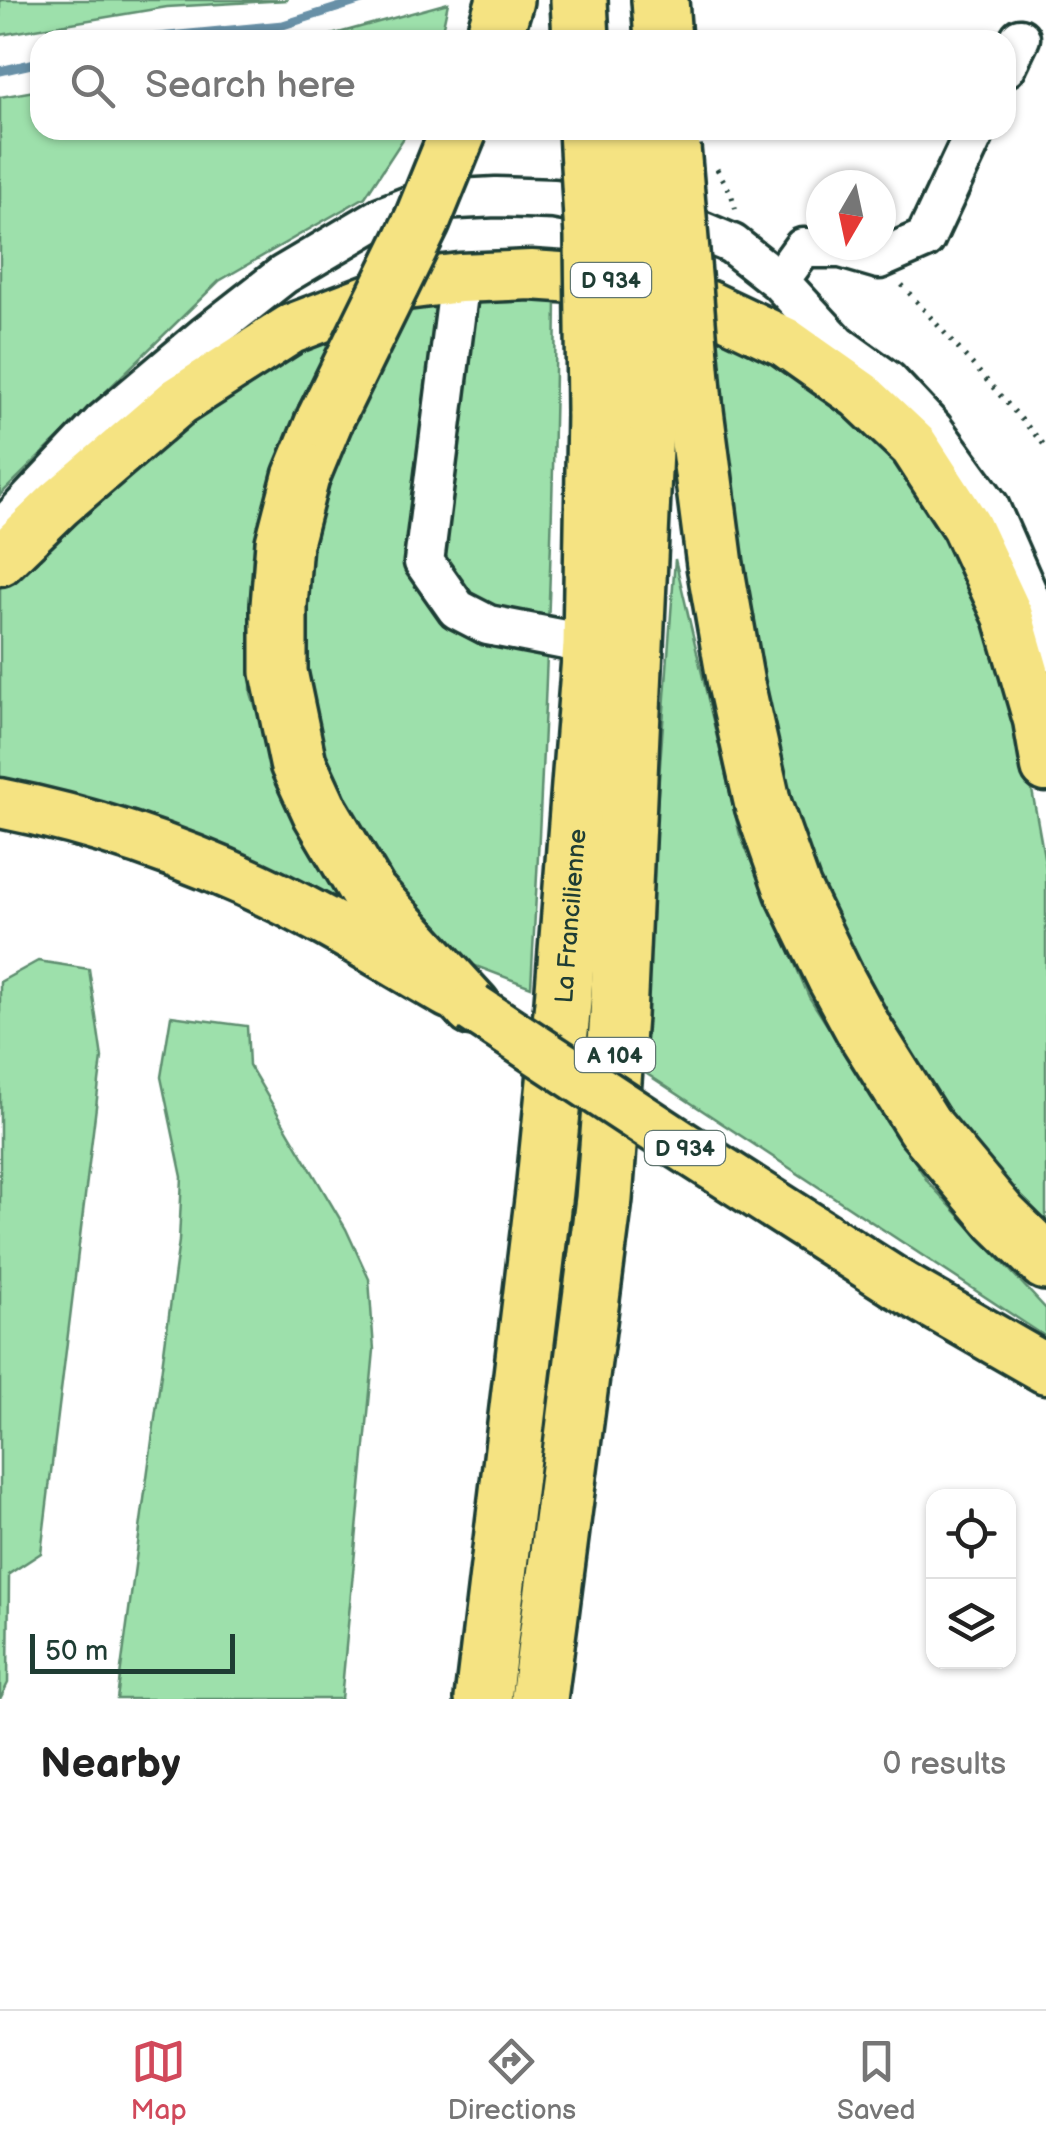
<!DOCTYPE html>
<style>
:root{--surface:#fff;--page:#f2f2f2;--text:#222;--muted:#767676;--line:#e0e0e0;--accent:#d1495b}
body{margin:0;font-family:"Balsamiq Sans",sans-serif;background:var(--page);color:var(--text)}
.controls{position:absolute;right:30px;bottom:30px;display:grid;overflow:hidden;border-radius:20px;box-shadow:0 2px 8px #0004}
.controls button{width:90px;height:90px;display:grid;place-items:center;padding:0;border:0;border-bottom:2px solid var(--line);background:var(--surface);color:var(--text);font:50px sans-serif}
.compass{position:absolute;left:806px;top:170px;width:90px;height:90px;border-radius:50%;background:var(--surface);box-shadow:0 2px 8px #0004;rotate:189deg}
.scale{position:absolute;left:30px;bottom:25px;width:205px;box-sizing:border-box;padding-left:10px;border:5px solid #1f3d34;border-top:0;font-size:28px;line-height:35px;white-space:nowrap;color:#1f3d34;-webkit-text-stroke:8px #fff;paint-order:stroke}
.list{margin:0;padding:0;list-style:none}
h2{display:flex;justify-content:space-between;align-items:center;height:130px;margin:0;padding:0 40px;font-size:42px}
h2 small{font-size:32px;font-weight:400;color:var(--muted)}
.icon{flex:none;width:55px;height:55px;fill:none;stroke:currentColor;stroke-width:2;stroke-linecap:round;stroke-linejoin:round}
.map{position:relative;flex:none;width:1046px;height:1699px;overflow:hidden}
.search{position:absolute;background:var(--surface);box-shadow:0 2px 8px #0004;left:30px;right:30px;top:30px;height:110px;display:flex;align-items:center;gap:25px;box-sizing:border-box;padding:0 35px;border-radius:30px;color:var(--muted);font-size:38px}
.sheet{height:310px;background:var(--surface)}
nav{display:flex;justify-content:space-around;align-items:center;box-sizing:border-box;height:140px;border-top:2px solid var(--line);background:var(--surface);font-size:28px;color:var(--muted)}
nav a{display:grid;justify-items:center;gap:5px}
nav .on{color:var(--accent)}
.map>svg:first-child{display:block}
</style>
<div class="map">
<svg width="1046" height="1699" viewBox="0 0 1046 1699">
<rect width="100%" height="100%" fill="#fff"/>
<filter id="ink" filterUnits="userSpaceOnUse"><feTurbulence type="fractalNoise" baseFrequency=".01" numOctaves="2"/><feDisplacementMap in="SourceGraphic" scale="20" xChannelSelector="R" yChannelSelector="G"/><feConvolveMatrix kernelMatrix="1 2 1 2 8 2 1 2 1" color-interpolation-filters="sRGB"/></filter>
<g filter="url(#ink)">
<!-- green -->
<path fill="#9de0ab" stroke="#5e8e70" stroke-width="2.5" d="M0,0H288L167,7L0,35Z
M448,3L440,40H313Z
M40,90V130H409L365,197L219,281L0,495V97Z
M556,295C554,526 544,756 531,987L473,965L407,909L346,816L297,708L301,562L328,464L406,313L437,297Z
M696,312L866,422L939,518L992,631L1032,790L1046,868V1235L951,1130L857,995L765,739Z
M343,322L295,412L253,558L251,693L289,811L375,939L0,786V581L169,424Z
M675,559L740,835L809,997L928,1182L1046,1309V1337L638,1068Z
M38,961L89,969L102,1058L41,1553L9,1574L8,1683L0,1699V982Z
M171,1016L247,1026L249,1065L346,1229L369,1279L374,1350L341,1699H117L179,1241L182,1177L161,1077Z"/>
<g fill="none" stroke-linecap="round" stroke-linejoin="round">
<!-- stream -->
<path stroke="#6790a7" stroke-width="9" d="M127,40L283,25L362,0
M0,71L40,62"/>
<!-- minor casing -->
<g stroke="#1f3d34" stroke-width="45">
<path id="minor" d="M1006,67L1020,38
M460,278L424,562L457,609L488,625L591,645
M779,281L803,248H841L879,259L925,239L976,130
M0,531L102,423L205,336L283,275L381,217L422,201L496,197L554,199L677,221L732,244L779,281L838,345L888,381L933,429L989,506L1032,604L1046,651"/>
</g>
<!-- major casing -->
<g stroke="#1f3d34" stroke-width="55">
<path id="major" d="M0,561L59,504L179,401L291,329L406,285L460,278L531,275L618,281L707,305L785,342L860,395L914,446L966,526L1008,616L1038,720L1046,767
M0,803C112,825 223,866 324,921C366,944 408,970 450,994
M898,1284L1046,1369"/>
</g>
<!-- highway casing -->
<g stroke="#1f3d34" stroke-width="62">
<g id="highway">
<path d="M579,0L581,40"/>
<path d="M660,0L663,40"/>
<path d="M493,40L505,0"/>
<path d="M694,403L715,565L736,684L763,805L793,890L835,977L864,1030L924,1126L1000,1217L1046,1262"/>
<path d="M325,419L301,477L284,543L279,606V672L298,763L321,813L369,894L473,1008"/>
<path id="s1" d="M483,1699L544,1192L563,1002L591,645L595,412"/>
<path d="M539,1699L604,1199L618,1016L646,406"/>
</g>
</g>
<!-- path -->
<path stroke="#1f3d34" stroke-width="5" stroke-dasharray="2.5 8" stroke-linecap="butt" d="M717,169L731,193L737,214
M902,285L1046,447"/>
<!-- minor -->
<use href="#minor" stroke="#fff" stroke-width="38"/>
<!-- major -->
<use href="#major" stroke="#f5e382" stroke-width="48"/>
<!-- highway -->
<use href="#highway" stroke="#f5e382" stroke-width="55"/>
<!-- major-bridge casing -->
<g stroke="#1f3d34" stroke-width="55" stroke-linecap="butt">
<path id="major-bridge" d="M473,1008L681,1145L898,1284"/>
</g>
<!-- highway-bridge casing -->
<g stroke="#1f3d34" stroke-width="62" stroke-linecap="butt">
<path id="highway-bridge" d="M587,130L593,237L595,412
M637,130L646,406
M672,147L694,403
M325,419L422,221L459,130"/>
</g>
<!-- major-bridge -->
<use href="#major-bridge" stroke="#f5e382" stroke-width="48"/>
<!-- highway-bridge -->
<use href="#highway-bridge" stroke="#f5e382" stroke-width="55"/>
</g>
</g>
<g text-anchor="middle" stroke-width="9" stroke-linejoin="round" paint-order="stroke">
<!-- shield labels -->
<g fill="#fff" stroke="#627771" stroke-width="2.5">
<rect x="571" y="263" width="80" height="34" rx="8"/>
<rect x="575" y="1038" width="80" height="34" rx="8"/>
<rect x="645" y="1131" width="80" height="34" rx="8"/>
</g>
<g font-size="22" font-weight="bold" fill="#1f3d34">
<text x="611" y="288">D 934</text>
<text x="615" y="1063">A 104</text>
<text x="685" y="1156">D 934</text>
</g>
<!-- street labels -->
<g font-size="25" fill="#1f3d34" stroke="#fff">
<text dy="9" stroke="none"><textPath href="#s1" startOffset="788">La Francilienne</textPath></text>
</g>
</g>
</svg>
<div class="controls">
<button><svg class="icon" aria-label="locate" viewBox="0 0 24 24"><circle cx="12" cy="12" r="6"/><path d="M12 2v4M12 18v4M2 12h4M18 12h4"/></svg></button>
<button><svg class="icon" aria-label="layers" viewBox="0 0 24 24"><path d="M12 4l9 5-9 5-9-5zM3 14l9 5 9-5"/></svg></button>
</div>
<svg class="compass" viewBox="-18 -18 36 36"><path d="M0-13l5 13h-10z" fill="#e53935"/><path d="M0 13l5-13h-10z" fill="#767676"/></svg>
<div class="scale">50 m</div>
<div class="search"><svg class="icon" aria-label="search" viewBox="0 0 24 24"><circle cx="10" cy="10" r="6"/><path d="M15 15l6 6"/></svg>Search here</div>
</div>
<section class="sheet">
<h2>Nearby<small>0 results</small></h2>
<ul class="list">
</ul>
</section>
<nav>
<a class="on"><svg class="icon" aria-label="map" viewBox="0 0 24 24"><path d="M3 6l6-2 6 2 6-2v14l-6 2-6-2-6 2zM9 4v14M15 6v14"/></svg>Map</a>
<a><svg class="icon" aria-label="directions" viewBox="0 0 24 24"><path d="M12 3l9 9-9 9-9-9zM9 14v-3h6M13 9l2 2-2 2"/></svg>Directions</a>
<a><svg class="icon" aria-label="saved" viewBox="0 0 24 24"><path d="M7 4h10v16l-5-4-5 4z"/></svg>Saved</a>
</nav>
